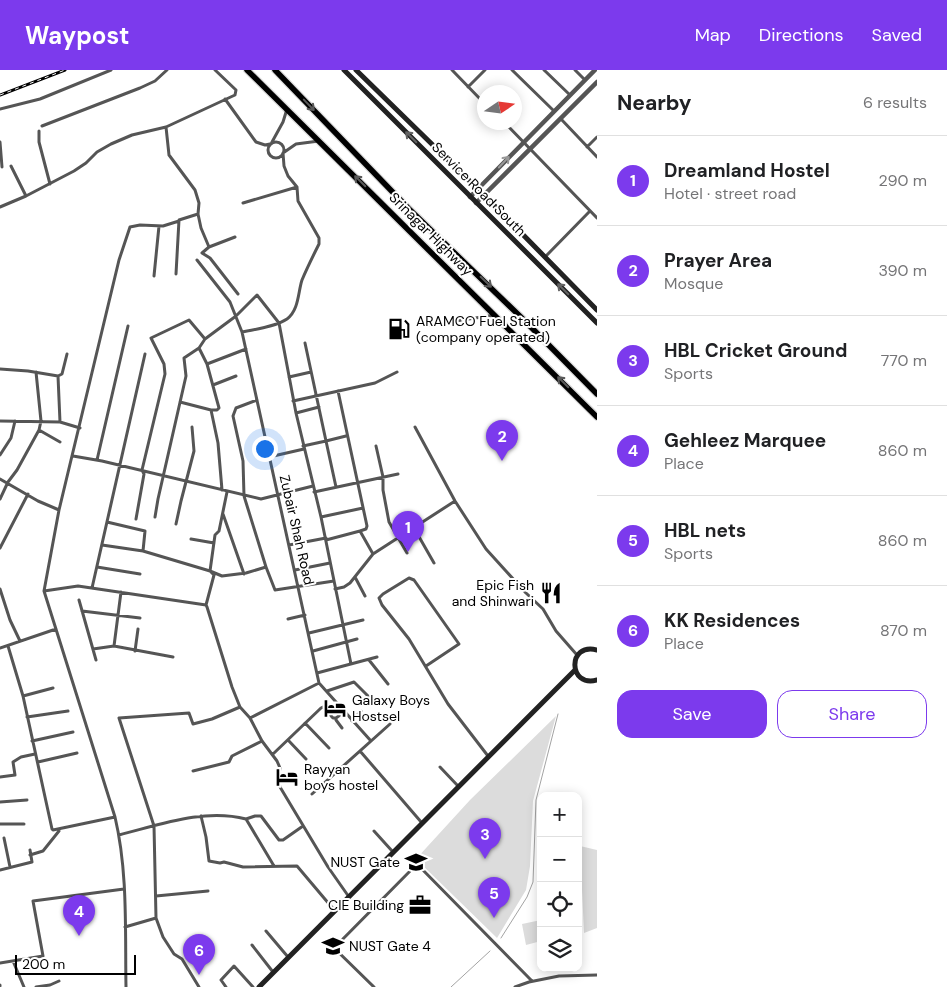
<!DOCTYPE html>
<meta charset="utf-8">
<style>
:root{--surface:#fff;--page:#f2f2f2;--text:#202124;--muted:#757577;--line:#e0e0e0;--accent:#7c3aed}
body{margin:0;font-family:"DM Sans",sans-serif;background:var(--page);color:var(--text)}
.controls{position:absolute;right:15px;bottom:15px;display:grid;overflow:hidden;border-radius:10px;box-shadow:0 2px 12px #0003}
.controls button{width:45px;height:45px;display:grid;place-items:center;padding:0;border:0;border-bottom:1px solid var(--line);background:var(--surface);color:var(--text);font:25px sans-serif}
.compass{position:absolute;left:477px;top:15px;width:45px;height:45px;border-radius:50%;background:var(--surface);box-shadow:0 2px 12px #0003;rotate:77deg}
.scale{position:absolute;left:15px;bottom:12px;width:121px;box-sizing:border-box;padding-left:5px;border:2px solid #000;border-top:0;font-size:14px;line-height:18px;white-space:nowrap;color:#000;-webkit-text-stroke:4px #fff;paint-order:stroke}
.you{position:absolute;left:264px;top:378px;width:18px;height:18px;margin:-12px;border:4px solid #fff;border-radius:50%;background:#1a73e8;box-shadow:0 0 0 8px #1a73e833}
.badge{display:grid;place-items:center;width:32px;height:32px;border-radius:50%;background:var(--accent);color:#fff;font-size:16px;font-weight:700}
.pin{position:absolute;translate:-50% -41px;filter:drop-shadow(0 1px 2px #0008)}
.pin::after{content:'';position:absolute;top:26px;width:18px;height:15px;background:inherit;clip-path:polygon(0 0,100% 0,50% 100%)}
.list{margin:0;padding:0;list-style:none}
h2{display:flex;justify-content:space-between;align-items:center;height:65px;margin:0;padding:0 20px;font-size:21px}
h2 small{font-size:16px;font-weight:400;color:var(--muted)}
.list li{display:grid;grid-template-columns:32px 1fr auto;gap:15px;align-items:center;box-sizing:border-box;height:90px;padding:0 20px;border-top:1px solid var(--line)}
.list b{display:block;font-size:19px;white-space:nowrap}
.list p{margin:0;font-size:16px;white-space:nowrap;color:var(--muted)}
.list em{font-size:16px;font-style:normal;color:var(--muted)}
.actions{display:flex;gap:10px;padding:15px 20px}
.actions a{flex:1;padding:11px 0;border:1px solid var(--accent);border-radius:15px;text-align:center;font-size:18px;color:var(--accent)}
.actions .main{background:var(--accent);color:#fff}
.icon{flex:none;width:28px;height:28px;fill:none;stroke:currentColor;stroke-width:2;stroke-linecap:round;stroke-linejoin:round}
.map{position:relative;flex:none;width:597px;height:917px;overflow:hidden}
header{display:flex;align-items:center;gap:30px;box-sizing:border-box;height:70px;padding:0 25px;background:var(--accent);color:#fff}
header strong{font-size:24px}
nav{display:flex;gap:28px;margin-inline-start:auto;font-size:18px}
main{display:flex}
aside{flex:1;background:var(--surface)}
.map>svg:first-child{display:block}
</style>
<header>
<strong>Waypost</strong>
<nav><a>Map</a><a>Directions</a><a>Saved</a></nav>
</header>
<main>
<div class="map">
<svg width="597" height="917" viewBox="0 0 597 917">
<rect width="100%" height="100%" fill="#fff"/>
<!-- green -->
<path fill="#dcdcdc" d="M556,646L533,731L530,796L526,820L497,868L416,789L470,730Z
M580,776L597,780V858L584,863Z
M541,850V871L526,875L522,854Z"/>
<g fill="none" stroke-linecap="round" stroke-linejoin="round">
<!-- stream -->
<path stroke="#a3a3a3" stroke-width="1" d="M501,868L527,827L533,812L536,730L558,644
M451,917L490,881"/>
<!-- trunk casing -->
<g stroke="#dbdbdb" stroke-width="8">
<path id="trunk" d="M247,0L597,347
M275,0L408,138L527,253L597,324"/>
</g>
<!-- minor -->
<path stroke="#555" stroke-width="3" d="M452,0L484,33
M512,0L554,41
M544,0L570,25
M575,0L585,10
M468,17L485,0
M225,29L256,72L265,75L270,74
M0,39L40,29L111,0
M561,49L597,87
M504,52L597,148
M42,56L140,18L155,11L167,0
M166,57L169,85L195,120L199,133L198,144L179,150L176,204
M39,61V72L50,114
M0,72L2,97
M272,72L283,52L287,39
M268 80a8 8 0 1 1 16 0a8 8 0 1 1-16 0Z
M587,77L597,67
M11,96L26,126
M243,133L297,117
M0,137L26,126L74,101L86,93L97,82L111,74L132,65L166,57L235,25L236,20L215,0
M198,144L201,158L209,177
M235,167L209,177L202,183L210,188L238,224
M545,187L590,141
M197,190L230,232L242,262L319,613L371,671
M154,206L159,156
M429,255L495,245
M242,262C256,259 275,257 287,249C299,240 298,222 302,210C307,198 313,186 319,174V168L298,131L297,117L288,106L284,96L283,83L296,74L319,71
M305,273L326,371L346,366
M199,278L207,294L219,338L217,340H211L218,373L222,420
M207,294L246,279
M0,299L28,301L58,306
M289,307L311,302
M213,315L236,306
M338,321L367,456L366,459L360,461L373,484
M257,330L236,338L233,346L243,391L244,426L266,497
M293,331L375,313L397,302
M180,332L211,340
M296,343L319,337
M0,351L60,352L80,358
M60,352L58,306L62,304L67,284
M415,357L455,431L486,479L526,523L543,539L556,561L577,585
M39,360L60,372
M303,376L326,371L336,417
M376,376L383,407V420L389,452L407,483
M0,385L11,368L15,351
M73,386L102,391L261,429L313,416
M269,387L304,379
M97,390L128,256
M0,409L38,431L59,440
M314,422L398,404
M0,429L8,412L17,400L39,360L41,351L36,302
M223,444L244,504
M155,447L158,429L186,306L184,288L199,278L205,269L236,246L257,225L279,253L296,343L321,447L351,594
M321,447L363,438
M136,449L144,404L142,400L165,304L164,294L151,268L189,250L205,269
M107,452L145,461L143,481
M176,454L181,431L194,381L192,357
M414,458L434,493
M191,469L214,473
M326,470L360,461
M102,475L143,481L210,501L222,506L246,503L266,497L275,520L334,511
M289,475L326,468
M0,478L28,424
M97,497L140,504
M295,500L330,493
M355,507L365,526
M92,518L145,284
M0,519L10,550L20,571
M335,519L344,517L350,513L373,484L455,431
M44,521L78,516L206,535L207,537L232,617L240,637L250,648L262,671L277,691L280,698L278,710L280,717L328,797L349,827
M79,530L96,590
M206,535L214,505L210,501L215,465L219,461L227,422
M82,541L140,548
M288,549L305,545
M309,563L363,550
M8,576L23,626L52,759L53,760L115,747
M114,576L121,522
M0,578L56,559
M93,579L114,576L173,587
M135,581L138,559
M313,581L357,569
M369,590L388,614
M426,596L459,574L414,510L409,508L383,524L379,528L382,535L409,569L448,634L488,686
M317,603L377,587
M327,621L354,612L372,630
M23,626L53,618
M27,647L68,641
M250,648L319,613
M336,648L344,642
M352,651L361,641
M305,653L329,678
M288,670L306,689
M32,671L73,662
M360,681L422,753
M273,684L321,638L323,637L333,648H336V650L342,658
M38,692L77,683
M440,697L458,716
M193,701L229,692L232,686L262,671
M0,707L15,705L13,692L21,687L35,684
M312,724L390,654
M0,732L27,730
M201,746L206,767L209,791L220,793L224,792L243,797L297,796L335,841
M246,749L255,746H261L279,770H283L303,756
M0,754H24
M374,761L393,782
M119,765C159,755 204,738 246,749L274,796
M4,768L10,797
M30,785L43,781L59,761
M415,792L532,911
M0,800L32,792L30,780
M156,826L208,821
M125,857L156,848
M266,861L288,887
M330,874L374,917
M252,875L273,902
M334,878L417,794
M13,891L24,917
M0,893L43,886L33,831L124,819
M0,915V916
M36,917L50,915L59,911
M126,917C125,861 128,802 115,747L44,521L59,440L119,190L130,157L140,155L163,156L179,151
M199,917L182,889L174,884L163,867L156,848L154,756L119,648L189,643L193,654L212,649L240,637
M226,917L221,910L234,896L253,917
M515,917L529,912L559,906L597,905"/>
<!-- tertiary -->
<path stroke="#555" stroke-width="4.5" d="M470,127L595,0
M476,133L597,12"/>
<!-- secondary -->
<path stroke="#222" stroke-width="5" d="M344,0L597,253
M356,0L484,125L597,240
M597,580C567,572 568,618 597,610
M259,917L575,600"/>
<!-- trunk -->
<use href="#trunk" stroke="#000" stroke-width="5.5"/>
<!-- rail casing -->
<g stroke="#000" stroke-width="3">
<path id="rail" d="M0,25L65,0"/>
</g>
<!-- rail -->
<use href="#rail" stroke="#fff" stroke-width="1" stroke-dasharray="4" stroke-linecap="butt"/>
</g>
<!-- one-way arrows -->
<defs><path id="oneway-shaft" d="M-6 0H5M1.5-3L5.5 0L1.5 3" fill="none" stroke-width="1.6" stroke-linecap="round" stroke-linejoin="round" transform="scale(1.25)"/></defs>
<g stroke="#595959">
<use href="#oneway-shaft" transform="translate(309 35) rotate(46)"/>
<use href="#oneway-shaft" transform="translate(360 111) rotate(-135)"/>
<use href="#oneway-shaft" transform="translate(486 212) rotate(44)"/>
<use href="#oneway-shaft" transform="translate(563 312) rotate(-135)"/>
</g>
<g stroke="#646464">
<use href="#oneway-shaft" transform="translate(411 67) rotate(-135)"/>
<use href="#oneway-shaft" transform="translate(563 219) rotate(-135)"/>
</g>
<use stroke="#999" href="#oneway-shaft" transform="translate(504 92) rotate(-47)"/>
<!-- icons -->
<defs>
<g id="fuel-bare" transform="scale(1.725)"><path d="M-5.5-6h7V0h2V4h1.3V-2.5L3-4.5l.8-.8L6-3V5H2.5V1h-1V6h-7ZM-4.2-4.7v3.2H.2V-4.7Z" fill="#000" stroke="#fff" stroke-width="2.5" paint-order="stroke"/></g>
<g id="restaurant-bare" transform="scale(1.725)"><path d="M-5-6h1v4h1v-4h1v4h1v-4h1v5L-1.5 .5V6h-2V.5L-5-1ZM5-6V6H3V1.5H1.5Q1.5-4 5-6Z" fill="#000" stroke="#fff" stroke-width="2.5" paint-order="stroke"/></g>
<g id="hotel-bare" transform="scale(1.725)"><path d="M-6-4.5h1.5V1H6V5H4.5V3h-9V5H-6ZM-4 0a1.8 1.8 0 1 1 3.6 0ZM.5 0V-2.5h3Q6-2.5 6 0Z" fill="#000" stroke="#fff" stroke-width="2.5" paint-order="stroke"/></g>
<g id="university-bare" transform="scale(1.725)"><path d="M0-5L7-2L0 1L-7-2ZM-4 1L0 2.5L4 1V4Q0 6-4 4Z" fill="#000" stroke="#fff" stroke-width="2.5" paint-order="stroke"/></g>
<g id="office-bare" transform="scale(1.725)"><path d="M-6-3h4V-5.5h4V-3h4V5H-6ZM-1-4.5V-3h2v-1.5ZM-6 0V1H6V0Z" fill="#000" stroke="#fff" stroke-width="2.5" paint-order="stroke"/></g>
</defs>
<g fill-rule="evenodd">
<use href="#fuel-bare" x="399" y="259"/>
<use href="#restaurant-bare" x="551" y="523"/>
<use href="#hotel-bare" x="335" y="638"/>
<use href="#hotel-bare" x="287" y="707"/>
<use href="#university-bare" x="416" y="792"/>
<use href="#office-bare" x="420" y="835"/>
<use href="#university-bare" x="333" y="876"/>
</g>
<g text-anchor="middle" stroke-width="4" stroke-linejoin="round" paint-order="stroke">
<!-- street labels -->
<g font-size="14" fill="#000" stroke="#fff">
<text transform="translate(479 119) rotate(45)" y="5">Service Road South</text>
<text transform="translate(431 164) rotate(45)" y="5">Srinagar Highway</text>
<text transform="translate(297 460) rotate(77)" y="5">Zubair Shah Road</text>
</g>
<!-- poi labels -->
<g font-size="14" fill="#000" stroke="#fff" text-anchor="start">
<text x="416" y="256">ARAMCO Fuel Station<tspan x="416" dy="16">(company operated)</tspan></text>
<text x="534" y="520" text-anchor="end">Epic Fish<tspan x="534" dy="16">and Shinwari</tspan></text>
<text x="352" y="635">Galaxy Boys<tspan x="352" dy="16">Hostsel</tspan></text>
<text x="304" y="704">Rayyan<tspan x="304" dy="16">boys hostel</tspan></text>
<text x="400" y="797" text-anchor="end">NUST Gate</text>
<text x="404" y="840" text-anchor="end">CIE Building</text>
<text x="349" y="881">NUST Gate 4</text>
</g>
</g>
</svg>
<div class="controls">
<button>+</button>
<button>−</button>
<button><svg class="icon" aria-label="locate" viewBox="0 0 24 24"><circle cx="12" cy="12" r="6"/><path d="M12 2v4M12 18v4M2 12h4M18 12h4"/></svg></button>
<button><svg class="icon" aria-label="layers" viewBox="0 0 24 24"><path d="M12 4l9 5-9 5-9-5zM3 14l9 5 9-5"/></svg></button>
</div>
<svg class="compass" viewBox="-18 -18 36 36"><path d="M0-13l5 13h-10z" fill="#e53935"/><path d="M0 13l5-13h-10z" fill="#757577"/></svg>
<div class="scale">200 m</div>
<div class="you"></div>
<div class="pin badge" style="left:408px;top:482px">1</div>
<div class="pin badge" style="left:502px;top:391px">2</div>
<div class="pin badge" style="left:485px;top:789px">3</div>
<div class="pin badge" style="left:79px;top:866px">4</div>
<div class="pin badge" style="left:494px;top:848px">5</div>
<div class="pin badge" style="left:199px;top:905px">6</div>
</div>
<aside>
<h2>Nearby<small>6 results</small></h2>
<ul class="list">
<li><span class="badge">1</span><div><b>Dreamland Hostel</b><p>Hotel · street road</p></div><em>290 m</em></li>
<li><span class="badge">2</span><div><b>Prayer Area</b><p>Mosque</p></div><em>390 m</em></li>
<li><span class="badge">3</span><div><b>HBL Cricket Ground</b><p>Sports</p></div><em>770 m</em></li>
<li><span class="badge">4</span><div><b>Gehleez Marquee</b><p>Place</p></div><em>860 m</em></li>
<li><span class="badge">5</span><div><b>HBL nets</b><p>Sports</p></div><em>860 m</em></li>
<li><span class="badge">6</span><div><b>KK Residences</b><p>Place</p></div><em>870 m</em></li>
</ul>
<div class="actions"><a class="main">Save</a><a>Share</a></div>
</aside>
</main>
